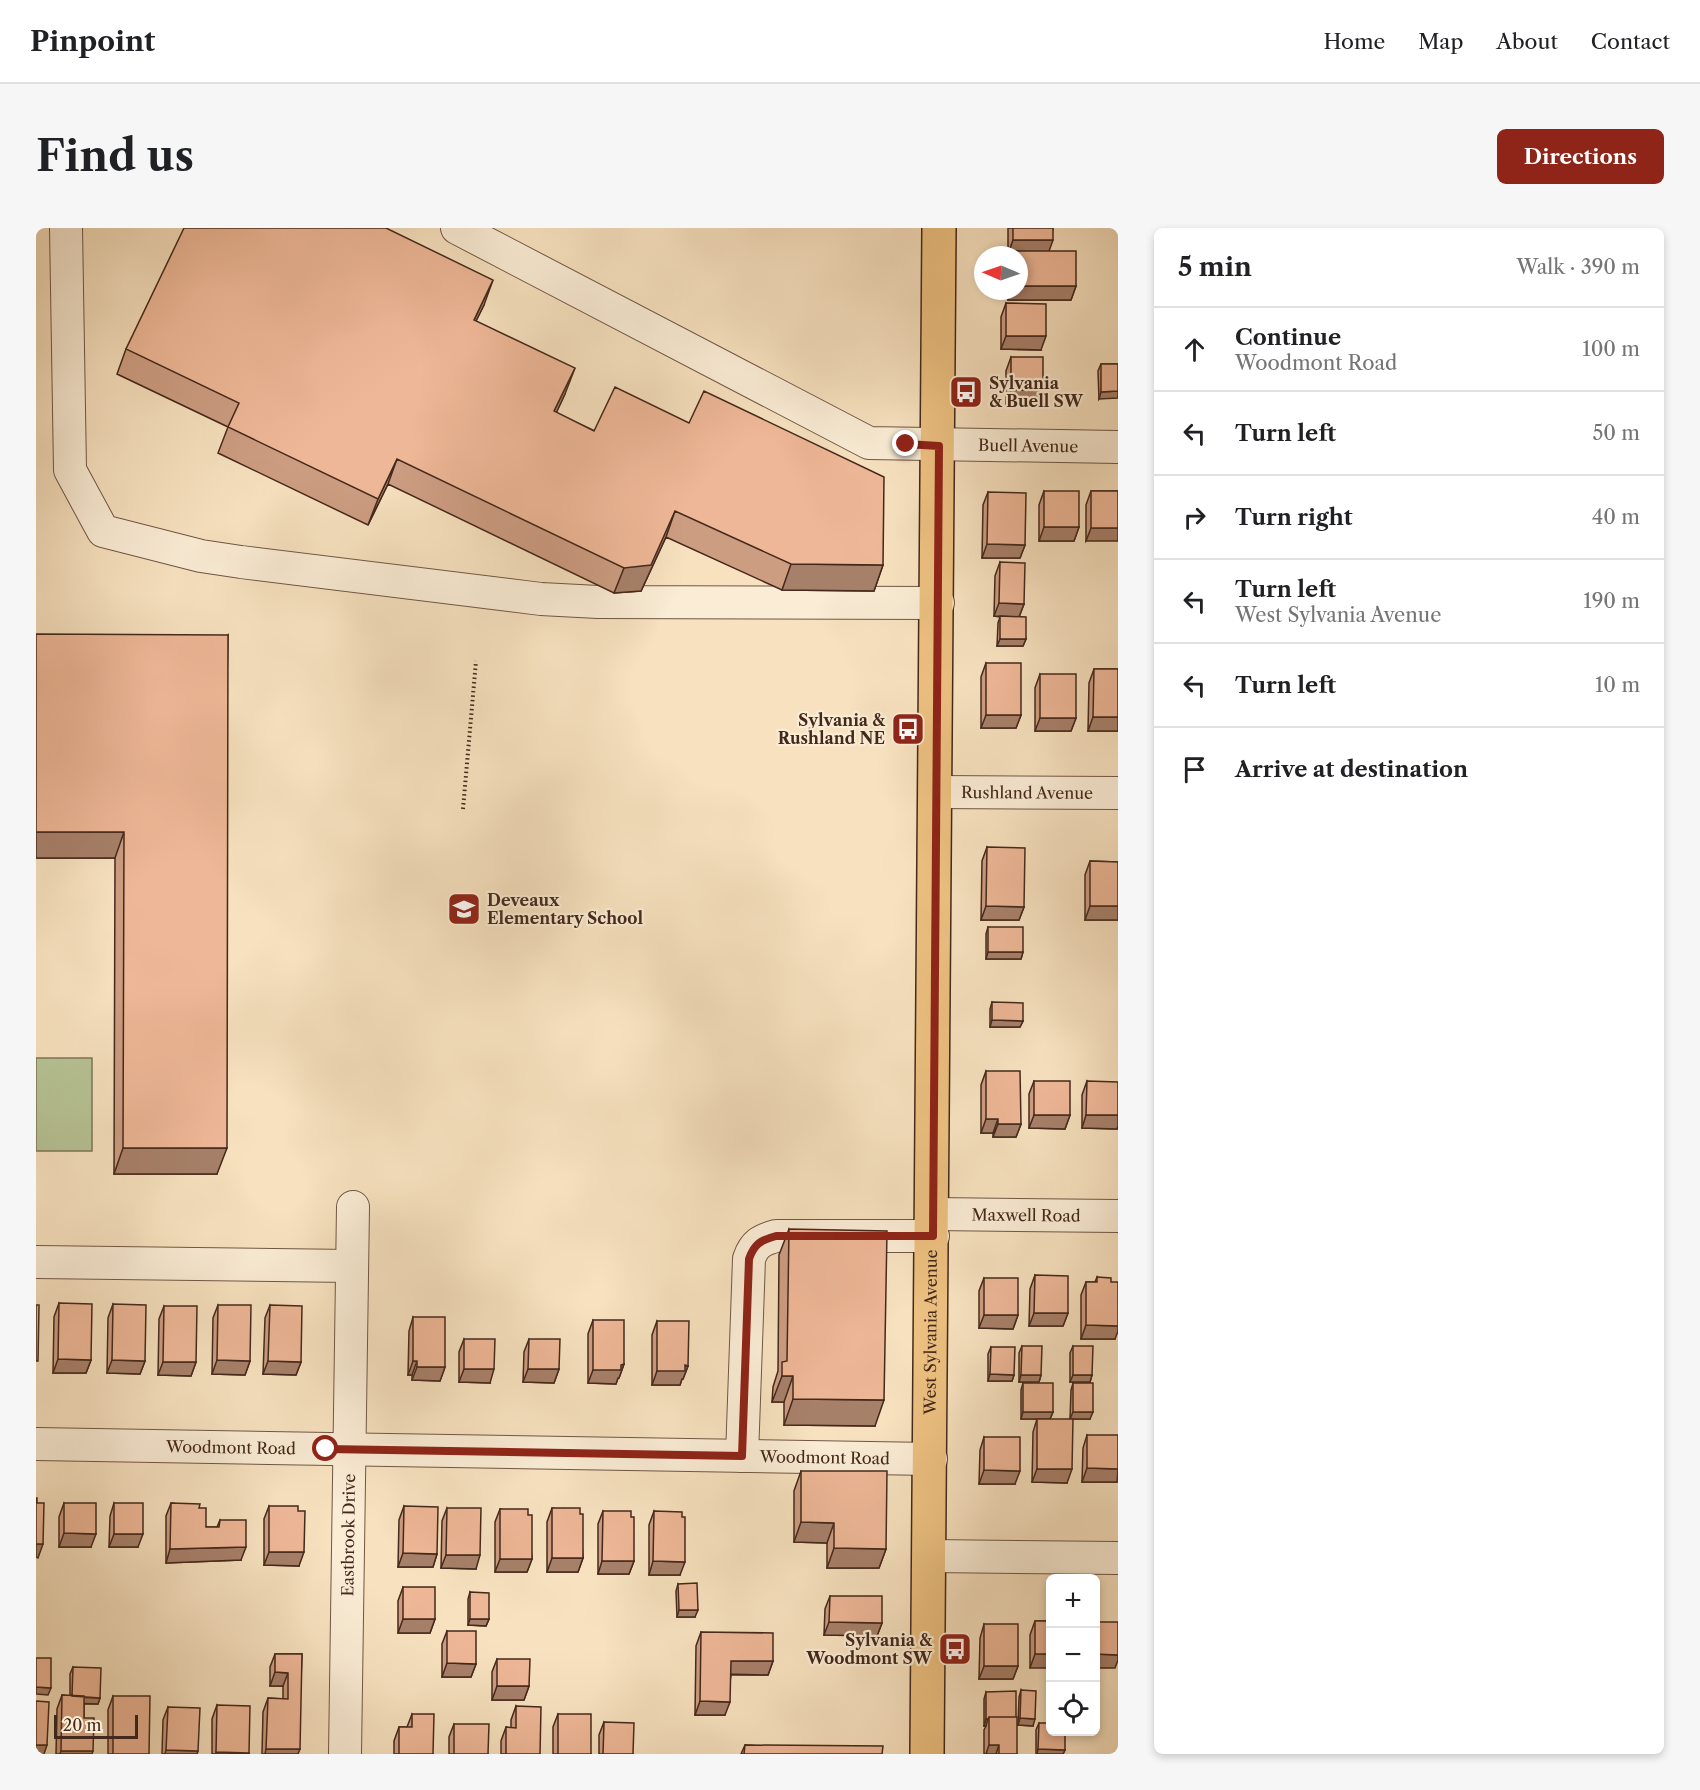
<!DOCTYPE html>
<meta charset="utf-8">
<style>
:root{--surface:#fff;--page:#f6f6f6;--text:#202124;--muted:#757577;--line:#e0e0e0;--accent:#8f2418}
body{margin:0;font-family:"Libre Caslon Text",serif;background:var(--page);color:var(--text)}
.controls{position:absolute;right:18px;bottom:18px;display:grid;overflow:hidden;border-radius:9px;box-shadow:0 3px 9px #0003}
.controls button{width:54px;height:54px;display:grid;place-items:center;padding:0;border:0;border-bottom:2px solid var(--line);background:var(--surface);color:var(--text);font:30px sans-serif}
.compass{position:absolute;left:938px;top:18px;width:54px;height:54px;border-radius:50%;background:var(--surface);box-shadow:0 3px 9px #0003;rotate:272deg}
.scale{position:absolute;left:18px;bottom:15px;width:84px;box-sizing:border-box;padding-left:6px;border:3px solid #44281b;border-top:0;font-size:16px;line-height:21px;white-space:nowrap;color:#44281b;-webkit-text-stroke:4px #faecd5;paint-order:stroke}
.stop{position:absolute;width:18px;height:18px;margin:-14px;border:4px solid #8f2418;border-radius:50%;background:#fff}
.stop.end{background:#8f2418;border-color:#fff;box-shadow:0 2px 6px #0008}
.list{margin:0;padding:0;list-style:none}
h2{display:flex;justify-content:space-between;align-items:center;height:78px;margin:0;padding:0 24px;font-size:26px}
h2 small{font-size:20px;font-weight:400;color:var(--muted)}
.list li{display:grid;grid-template-columns:39px 1fr auto;gap:18px;align-items:center;box-sizing:border-box;height:84px;padding:0 24px;border-top:2px solid var(--line)}
.list b{display:block;font-size:22px;white-space:nowrap}
.list p{margin:0;font-size:20px;white-space:nowrap;color:var(--muted)}
.list em{font-size:20px;font-style:normal;color:var(--muted)}
.icon{flex:none;width:33px;height:33px;fill:none;stroke:currentColor;stroke-width:2;stroke-linecap:round;stroke-linejoin:round}
.map{position:relative;flex:none;width:1082px;height:1526px;overflow:hidden;border-radius:9px}
header{display:flex;align-items:center;gap:36px;box-sizing:border-box;height:84px;padding:0 30px;background:var(--surface);border-bottom:2px solid var(--line)}
header strong{font-size:28px}
nav{display:flex;gap:33px;margin-inline-start:auto;font-size:21px}
.intro{display:flex;align-items:center;justify-content:space-between;box-sizing:border-box;height:144px;padding:0 36px}
h1{margin:0;font-size:42px}
.button{padding:15px 27px;border-radius:9px;background:var(--accent);color:#fff;font-size:21px;font-weight:700}
main{display:flex;gap:36px;padding:0 36px}
aside{flex:1;background:var(--surface);border-radius:9px;box-shadow:0 3px 9px #0003}
.map>svg:first-child{display:block}
</style>
<header>
<strong>Pinpoint</strong>
<nav><a>Home</a><a>Map</a><a>About</a><a>Contact</a></nav>
</header>
<div class="intro"><h1>Find us</h1><a class="button">Directions</a></div>
<main>
<div class="map">
<svg width="1082" height="1526" viewBox="0 0 1082 1526">
<rect width="100%" height="100%" fill="#f7e1bf"/>
<filter id="stains"><feTurbulence type="fractalNoise" baseFrequency=".00333" numOctaves="4"/><feColorMatrix values="0 0 0 0 .2 0 0 0 0 .09 0 0 0 0 .02 0 0 0 .5 -.17"/></filter>
<radialGradient id="worn" r=".72"><stop offset=".6" stop-color="#630" stop-opacity="0"/><stop offset="1" stop-color="#630" stop-opacity=".3"/></radialGradient>
<!-- green -->
<path fill="#b7c496" stroke="#7e7658" stroke-width="1.5" d="M0,830H56V923H0Z"/>
<g fill="none" stroke-linecap="round" stroke-linejoin="round">
<!-- minor casing -->
<g stroke="#715644" stroke-width="34">
<g id="minor">
<path d="M30,0L34,242L67,303L165,328L205,334L505,371L562,374L902,375"/>
<path id="s1" d="M421,0L833,215L1082,219"/>
<path id="s2" d="M901,564L1082,565"/>
<path id="s3" d="M897,986L1082,988"/>
<path d="M0,1034L316,1038"/>
<path id="s4" d="M0,1216L895,1231"/>
<path d="M706,1228L713,1031C718,1016 725,1012 740,1008H897"/>
<path d="M893,1328L1082,1330"/>
<path id="s5" d="M309,1526L317,979"/>
</g>
</g>
<!-- major casing -->
<g stroke="#44281b" stroke-width="36">
<g id="major">
<path id="s6" d="M891,1526L903,0"/>
</g>
</g>
<!-- path -->
<path stroke="#44281b" stroke-width="4" stroke-dasharray="1.5 3" stroke-linecap="butt" d="M427,581L440,433"/>
<!-- minor -->
<use href="#minor" stroke="#faecd5" stroke-width="32"/>
<!-- major -->
<use href="#major" stroke="#ecc080" stroke-width="33"/>
</g>
<!-- wall -->
<path fill="#cd9d82" stroke="#44281b" stroke-width="1.5" d="M972,0H1017L1013,23L1040,58L1035,72H972V63H983V27H976V26H972Z
M970,75L1005,122L965,121V89Z
M448,77L440,93L529,166L520,185L847,337L838,363L746,362L630,309L605,363L578,365L352,256L332,297L182,225L192,199L81,146L90,121Z
M975,129L1002,176H970V143Z
M1065,136H1082L1063,171L1062,143Z
M1008,263L1043,299L1038,313H1003V277Z
M1055,263H1082L1050,313V277Z
M952,264L989,317L984,330H946L947,277Z
M964,334L988,376L983,389L990,411L987,418H961L962,395L964,389L958,388L959,348Z
M192,407L181,946H78L79,630H0Z
M950,435L985,487L980,500H945V449Z
M1058,441H1082V503H1052L1053,455Z
M1004,446L1040,490L1035,503H999V460Z
M951,619L988,679L983,692H945L946,633Z
M1054,633L1082,634V692H1049V647Z
M952,699L987,724L985,731H950V706Z
M956,774L987,793L984,799H954V781Z
M950,843L985,896L980,909H957V905H945V857Z
M998,853L1034,887L1029,901L993,900V866Z
M1051,853L1081,901L1046,900V867Z
M753,1001L839,1198L748,1197V1174H736L737,1159L742,1143L743,1027Z
M999,1047L1032,1085L1027,1098H993L994,1061Z
M1061,1049L1079,1111H1045V1067L1050,1054H1059Z
M948,1050L982,1087L977,1101L943,1100V1063Z
M23,1075L55,1132L50,1145H17L18,1089Z
M77,1076L109,1133L104,1146L71,1145L72,1090Z
M182,1077L214,1133L209,1147L176,1146L177,1090Z
M234,1077L265,1134L260,1147L227,1146L229,1090Z
M128,1078L160,1134L155,1148L122,1147L123,1091Z
M377,1089L409,1139L404,1153L376,1152V1147H372L373,1103Z
M557,1092L588,1136L583,1150H582L580,1156L552,1155V1106Z
M621,1093L652,1138L647,1151H646L644,1157H616V1107Z
M428,1111L454,1155L423,1154V1124Z
M493,1111L523,1141L518,1155L487,1154L488,1124Z
M986,1118L1005,1147L1003,1154H983V1125Z
M1037,1118L1056,1147L1054,1154H1034V1125Z
M955,1119L978,1147L976,1153H952V1126Z
M987,1155L1017,1184L1014,1191H985V1162Z
M1037,1155L1054,1191H1034L1035,1162Z
M1001,1191L1031,1255L996,1254L997,1204Z
M1051,1207L1081,1254H1046L1047,1220Z
M948,1209L979,1256H943L944,1222Z
M765,1243L850,1321L843,1340H791V1315L758,1314V1263Z
M28,1275L55,1319H23V1289Z
M78,1275L102,1319H73L74,1288Z
M135,1275L163,1280L170,1299H181L184,1292L205,1332L130,1335V1288Z
M233,1278L263,1338L228,1337V1291Z
M368,1278L401,1326L397,1339H362L363,1292Z
M411,1280L440,1341L405,1340L406,1293Z
M516,1280L544,1286L547,1330L542,1344H511V1294Z
M464,1281L492,1287L496,1331L491,1344H459V1294Z
M567,1283L598,1333L593,1346H562V1296Z
M618,1283L644,1347H613V1297Z
M642,1356L659,1389H641L640,1363Z
M367,1359L399,1391L394,1405H362V1373Z
M434,1364L453,1391L450,1398L432,1397V1371Z
M794,1368L846,1395L841,1408L788,1407L789,1381Z
M999,1393H1014L994,1440V1407Z
M948,1396L982,1438L977,1451H943L944,1410Z
M411,1403L440,1436L435,1449H406V1416Z
M665,1404L737,1433L732,1447H695L689,1487H659L660,1418Z
M239,1426H266L262,1526H226L227,1484L232,1470L247,1471V1458H234V1439Z
M461,1431L493,1458L488,1472H456V1444Z
M37,1439L64,1470L62,1476H48V1490L56,1526H20L21,1481L26,1467L34,1468V1446Z
M985,1462L997,1498L982,1497L983,1469Z
M950,1464L981,1526H948V1502L950,1498H948V1471Z
M77,1468L113,1526H72V1482Z
M181,1477L213,1526H176V1491Z
M480,1478L504,1526H465V1513L470,1499L475,1500V1492Z
M132,1479L161,1526H126L127,1492Z
M376,1486L397,1526H358V1513L363,1499H371Z
M522,1486L555,1526H517V1499Z
M568,1494L597,1526H563V1507Z
M1003,1495L1029,1522L1027,1526H1000V1502Z
M418,1496L452,1526H413V1509Z
M709,1517L846,1526H705Z"/>
<!-- shaded-wall -->
<path fill="#a7806a" stroke="#44281b" stroke-width="1.5" d="M977,12H1017L1012,26L977,23L976,26H972Z
M457,52L448,77L428,117L438,92Z
M983,58H1040L1035,72H972L975,63H983Z
M970,108H1010L1005,122L965,121Z
M539,140L529,166L509,209L518,183Z
M975,162H1007L1002,176H970Z
M1082,163V170L1063,171L1065,164Z
M361,231L352,256L332,297L342,271Z
M639,283L630,309L605,363L578,365L588,340Z
M1008,299H1043L1038,313H1003Z
M1055,300H1082V313H1050Z
M951,316L989,317L984,330H946Z
M755,336L847,337L838,363L746,362Z
M963,375L988,376L983,389L958,388Z
M964,411H990L987,418H961Z
M950,487H985L980,500H945Z
M1057,489H1082V503H1052Z
M1004,490H1040L1035,503H999Z
M0,604H88L79,630H0Z
M950,678L988,679L983,692H945Z
M1054,678H1082V692H1049Z
M952,724H987L985,731H950Z
M956,792L987,793L984,799H954Z
M998,887H1034L1029,901L993,900Z
M1050,887H1082V898L1081,901L1046,900Z
M950,891H962L957,905H945Z
M962,896H985L980,909H957Z
M87,920H191L181,946H78Z
M998,1085H1032L1027,1098H993Z
M948,1087H982L977,1101L943,1100Z
M1050,1097L1082,1098V1103L1079,1111H1045Z
M22,1131L55,1132L50,1145H17Z
M76,1132L109,1133L104,1146L71,1145Z
M181,1132L214,1133L209,1147L176,1146Z
M232,1133L265,1134L260,1147L227,1146Z
M377,1133H381L376,1147H372Z
M127,1134H160L155,1148L122,1147Z
M588,1136L583,1150H582L580,1156L552,1155L557,1142Z
M649,1137L652,1138L647,1151H646L644,1157H616L621,1143Z
M381,1139H409L404,1153L376,1152Z
M428,1141H458L454,1155L423,1154Z
M492,1141H523L518,1155L487,1154Z
M954,1146L978,1147L976,1153H952Z
M985,1147H1005L1003,1154H983Z
M1037,1147H1056L1054,1154H1034Z
M746,1148H757L748,1174H736Z
M757,1171L848,1172L839,1198L748,1197Z
M987,1184H1017L1014,1191H985Z
M1037,1184H1057L1054,1191H1034Z
M1051,1240L1082,1241L1081,1254H1046Z
M1001,1241H1036L1031,1255L996,1254Z
M948,1242L984,1243L979,1256H943Z
M765,1294L798,1295L791,1315L758,1314Z
M28,1305L60,1306L55,1319H23Z
M78,1306H107L102,1319H73Z
M0,1316H7L2,1330L0,1329Z
M210,1319L205,1332L130,1335L134,1321Z
M798,1320L850,1321L843,1340H791Z
M233,1324H268L263,1338L228,1337Z
M367,1325L401,1326L397,1339H362Z
M410,1327H444L440,1341L405,1340Z
M516,1330H547L542,1344H511Z
M464,1331H496L491,1344H459Z
M566,1333H598L593,1346H562Z
M617,1333L649,1334L644,1347H613Z
M643,1382H662L659,1389H641Z
M367,1391H399L394,1405H362Z
M434,1391H453L450,1398L432,1397Z
M793,1394L846,1395L841,1408L788,1407Z
M999,1426H1014V1440H994Z
M1059,1426L1082,1427V1432L1079,1440H1059Z
M695,1433H737L732,1447L690,1446Z
M411,1435L440,1436L435,1449H406Z
M948,1438H982L977,1451H943Z
M239,1444L252,1445L247,1458H234Z
M461,1458H493L488,1472H456Z
M0,1459L15,1460L12,1467L0,1466Z
M36,1469L64,1470L62,1476L33,1475Z
M664,1473L694,1474L689,1487H659Z
M984,1490L999,1491L997,1498L982,1497Z
M950,1491H952L950,1498H948Z
M0,1517H11L8,1526H0Z
M953,1517H963L960,1526H950Z
M230,1521H264L262,1526H229Z
M1002,1521L1029,1522L1027,1526H1001Z
M130,1522L162,1523L161,1526H129Z
M25,1523H57L56,1526H24Z
M180,1524L213,1525V1526H180Z"/>
<!-- building -->
<path fill="#eeb797" stroke="#44281b" stroke-width="1.5" d="M148,0H350L457,52L438,92L539,140L518,183L558,203L579,159L653,195L668,163L848,249L847,337L755,336L639,283L615,337L588,340L361,231L342,271L192,199L203,175L90,121Z
M977,0H1017V12H977Z
M977,23H1040V58H983V27H977Z
M970,75L1010,76V108H970Z
M975,129H1007V162H975Z
M1065,136H1082V163L1065,164Z
M1008,263H1043V299H1008Z
M1055,263H1082V300H1055Z
M952,264L990,265L989,317L951,316Z
M964,334L989,335L988,376L963,375Z
M964,388L990,389V411H964Z
M0,406L192,407L191,920H87L88,604H0Z
M950,435H985V487H950Z
M1058,441H1082V489H1057Z
M1004,446H1040V490H1004Z
M951,619L989,620L988,679L950,678Z
M1054,633L1082,634V678H1054Z
M952,699H987V724H952Z
M956,774L987,775V793L956,792Z
M950,843H984L985,896H962V891H950Z
M998,853H1034V887H998Z
M1051,853L1082,854V887H1050Z
M753,1001L851,1003L848,1172L757,1171V1148H746V1134L751,1133Z
M999,1047L1032,1048V1085H998Z
M1061,1049L1075,1050V1054H1082V1098L1050,1097V1054H1061Z
M948,1050H982V1087H948Z
M23,1075L56,1076L55,1132L22,1131Z
M77,1076L110,1077L109,1133L76,1132Z
M0,1077H3L2,1133H0Z
M182,1077H215L214,1133L181,1132Z
M234,1077L266,1078L265,1134L232,1133Z
M128,1078H161L160,1134H127Z
M377,1089H409V1139H381V1133H377Z
M557,1092H588V1136L585,1137V1142H557Z
M621,1093H653L652,1138L649,1137V1143H621Z
M428,1111H459L458,1141H428Z
M493,1111H524L523,1141H492Z
M986,1118H1006L1005,1147H985Z
M1037,1118H1057L1056,1147H1037Z
M955,1119H979L978,1147L954,1146Z
M987,1155H1017V1184H987Z
M1037,1155H1057V1184H1037Z
M1001,1191H1037L1036,1241H1001Z
M1051,1207H1082V1241L1051,1240Z
M948,1209H984V1243L948,1242Z
M765,1243H851L850,1321L798,1320V1295L765,1294Z
M0,1270H1V1275H8L7,1316H0Z
M28,1275H60V1306L28,1305Z
M78,1275H107V1306H78Z
M135,1275L164,1276L163,1280H170V1299H183L184,1292H210V1319L134,1321Z
M233,1278H262V1283H269L268,1324H233Z
M368,1278L402,1279L401,1326L367,1325Z
M411,1280H445L444,1327H410Z
M516,1280H544V1286H547V1330H516Z
M464,1281H492V1287H496V1331H464Z
M567,1283H595V1289H598V1333H566Z
M618,1283L646,1284V1289H649V1334L617,1333Z
M661,1355L662,1382H643L642,1356Z
M367,1359H399V1391H367Z
M434,1364L453,1365V1391H434Z
M794,1368H846V1395L793,1394Z
M999,1393H1014V1426H999Z
M1059,1394H1082V1427L1059,1426Z
M948,1396H982V1438H948Z
M411,1403H440V1436L411,1435Z
M665,1404L737,1405V1433H695L694,1474L664,1473Z
M239,1426H266L264,1521H230L232,1470L252,1471V1445L239,1444Z
M0,1430H15V1460L0,1459Z
M461,1431H494L493,1458H461Z
M37,1439L65,1440L64,1470L36,1468Z
M985,1462L1000,1463L999,1491L984,1490Z
M980,1463V1489H953L952,1491H950V1464Z
M26,1467L48,1468V1490H58L57,1523H25Z
M77,1468H114L113,1526H77Z
M0,1473L13,1474L11,1517H0Z
M181,1477L214,1478L213,1525L180,1524Z
M480,1478L505,1479L504,1526H470V1499L480,1500Z
M132,1479L164,1480L162,1523L130,1522Z
M376,1486H398L397,1526H363V1499H376Z
M522,1486H555V1526H522Z
M953,1489H981V1526H963V1517H953Z
M568,1494L598,1495L597,1526H567Z
M1003,1495H1014V1503H1029V1522L1002,1521Z
M418,1496H453L452,1526H418Z
M709,1517L847,1518L846,1526H708Z"/>
<g fill="none" stroke-linecap="round" stroke-linejoin="round">
<!-- route -->
<path stroke="#8f2418" stroke-width="8" d="M290,1221L706,1228L713,1031C718,1016 725,1012 740,1008H897L903,218L870,216"/>
</g>
<!-- icons -->
<defs>
<g id="bus-square" transform="scale(1.725)"><rect x="-9" y="-9" width="18" height="18" rx="4" fill="#8f2418" stroke="#faecd5"/><path d="M-5-6H5V4H4V6H2V4H-2V6H-4V4H-5ZM-3.5-4V0h7V-4ZM-3.5 1.2v1.5H-2V1.2ZM2 1.2v1.5H3.5V1.2Z" fill="#fff"/></g>
<g id="school-square" transform="scale(1.725)"><rect x="-9" y="-9" width="18" height="18" rx="4" fill="#8f2418" stroke="#faecd5"/><path d="M0-5L7-2L0 1L-7-2ZM-4 1L0 2.5L4 1V4Q0 6-4 4Z" fill="#fff"/></g>
</defs>
<g fill-rule="evenodd">
<use href="#bus-square" x="930" y="164"/>
<use href="#bus-square" x="872" y="501"/>
<use href="#school-square" x="428" y="681"/>
<use href="#bus-square" x="919" y="1421"/>
</g>
<g text-anchor="middle" stroke-width="4.5" stroke-linejoin="round" paint-order="stroke">
<!-- poi labels -->
<g font-size="16" font-weight="bold" fill="#44281b" stroke="#faecd5" text-anchor="start">
<text x="953" y="161">Sylvania<tspan x="953" dy="18">&amp; Buell SW</tspan></text>
<text x="849" y="498" text-anchor="end">Sylvania &amp;<tspan x="849" dy="18">Rushland NE</tspan></text>
<text x="451" y="678">Deveaux<tspan x="451" dy="18">Elementary School</tspan></text>
<text x="896" y="1418" text-anchor="end">Sylvania &amp;<tspan x="896" dy="18">Woodmont SW</tspan></text>
</g>
<!-- street labels -->
<g font-size="16" fill="#44281b" stroke="#faecd5">
<text dy="6" stroke="none"><textPath href="#s1" startOffset="624">Buell Avenue</textPath></text>
<text dy="6" stroke="none"><textPath href="#s2" startOffset="90">Rushland Avenue</textPath></text>
<text dy="6" stroke="none"><textPath href="#s3" startOffset="93">Maxwell Road</textPath></text>
<text dy="6" stroke="none"><textPath href="#s6" startOffset="422">West Sylvania Avenue</textPath></text>
<text dy="6" stroke="none"><textPath href="#s4" startOffset="195">Woodmont Road</textPath></text>
<text dy="6" stroke="none"><textPath href="#s4" startOffset="789">Woodmont Road</textPath></text>
<text dy="6" stroke="none"><textPath href="#s5" startOffset="219">Eastbrook Drive</textPath></text>
</g>
</g>
<rect width="100%" height="100%" filter="url(#stains)"/>
<rect width="100%" height="100%" fill="url(#worn)"/>
</svg>
<div class="controls">
<button>+</button>
<button>−</button>
<button><svg class="icon" aria-label="locate" viewBox="0 0 24 24"><circle cx="12" cy="12" r="6"/><path d="M12 2v4M12 18v4M2 12h4M18 12h4"/></svg></button>
</div>
<svg class="compass" viewBox="-18 -18 36 36"><path d="M0-13l5 13h-10z" fill="#e53935"/><path d="M0 13l5-13h-10z" fill="#757577"/></svg>
<div class="scale">20 m</div>
<div class="stop" style="left:290px;top:1221px"></div>
<div class="stop end" style="left:870px;top:216px"></div>
</div>
<aside>
<h2>5 min<small>Walk · 390 m</small></h2>
<ul class="list">
<li><svg class="icon" aria-label="ahead" viewBox="0 0 24 24"><path d="M12 20V5M6 11l6-6 6 6"/></svg><div><b>Continue</b><p>Woodmont Road</p></div><em>100 m</em></li>
<li><svg class="icon" aria-label="left" viewBox="0 0 24 24"><path d="M17 20v-9H6M10 6l-5 5 5 5"/></svg><div><b>Turn left</b></div><em>50 m</em></li>
<li><svg class="icon" aria-label="right" viewBox="0 0 24 24"><path d="M7 20v-9h11M14 6l5 5-5 5"/></svg><div><b>Turn right</b></div><em>40 m</em></li>
<li><svg class="icon" aria-label="left" viewBox="0 0 24 24"><path d="M17 20v-9H6M10 6l-5 5 5 5"/></svg><div><b>Turn left</b><p>West Sylvania Avenue</p></div><em>190 m</em></li>
<li><svg class="icon" aria-label="left" viewBox="0 0 24 24"><path d="M17 20v-9H6M10 6l-5 5 5 5"/></svg><div><b>Turn left</b></div><em>10 m</em></li>
<li><svg class="icon" aria-label="arrive" viewBox="0 0 24 24"><path d="M6 21V4h12l-3 4 3 4H6"/></svg><div><b>Arrive at destination</b></div></li>
</ul>
</aside>
</main>
